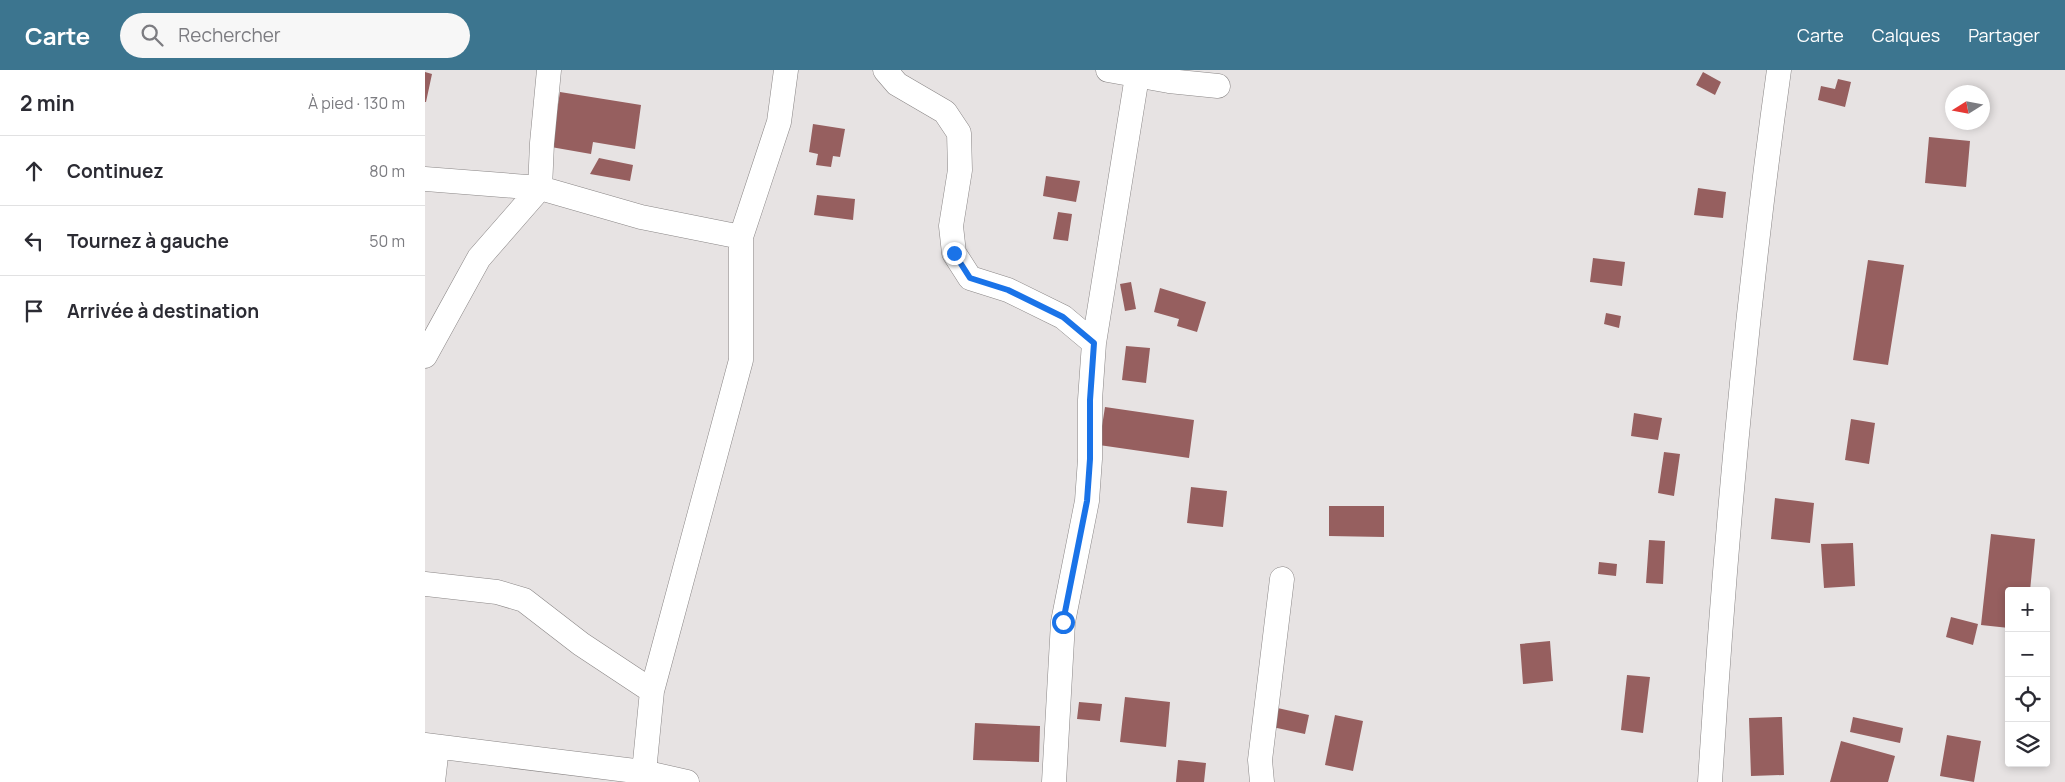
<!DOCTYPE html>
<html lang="fr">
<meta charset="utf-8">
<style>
:root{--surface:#fff;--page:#f7f7f7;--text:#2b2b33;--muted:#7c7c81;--line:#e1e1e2;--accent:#3c758f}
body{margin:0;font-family:Manrope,sans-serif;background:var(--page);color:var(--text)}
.controls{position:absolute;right:15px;bottom:15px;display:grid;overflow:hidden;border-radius:5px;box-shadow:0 2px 8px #0003}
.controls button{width:45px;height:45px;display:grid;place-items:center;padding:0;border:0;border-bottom:1px solid var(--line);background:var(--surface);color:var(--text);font:25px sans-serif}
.compass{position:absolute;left:1520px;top:15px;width:45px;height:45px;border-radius:50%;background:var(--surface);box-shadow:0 2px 8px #0003;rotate:259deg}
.stop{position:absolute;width:15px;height:15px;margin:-11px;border:4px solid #1a73e8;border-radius:50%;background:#fff}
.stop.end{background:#1a73e8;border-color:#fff;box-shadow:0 1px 5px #0008}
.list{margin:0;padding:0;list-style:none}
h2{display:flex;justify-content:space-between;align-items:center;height:65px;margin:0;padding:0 20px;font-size:21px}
h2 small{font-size:16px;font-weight:400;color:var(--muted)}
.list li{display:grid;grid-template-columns:32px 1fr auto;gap:15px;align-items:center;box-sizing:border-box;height:70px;padding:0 20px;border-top:1px solid var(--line)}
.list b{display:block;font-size:19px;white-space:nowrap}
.list em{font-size:16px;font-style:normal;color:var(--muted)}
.icon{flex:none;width:28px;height:28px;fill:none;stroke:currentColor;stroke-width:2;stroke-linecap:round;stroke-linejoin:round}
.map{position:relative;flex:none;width:1640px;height:712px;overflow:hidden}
header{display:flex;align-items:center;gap:30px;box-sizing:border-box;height:70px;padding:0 25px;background:var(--accent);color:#fff}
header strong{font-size:24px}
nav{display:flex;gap:28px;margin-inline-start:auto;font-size:18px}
.search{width:350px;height:45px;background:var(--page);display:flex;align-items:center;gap:12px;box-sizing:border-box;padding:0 18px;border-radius:28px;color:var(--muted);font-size:19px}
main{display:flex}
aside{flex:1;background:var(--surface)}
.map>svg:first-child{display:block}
</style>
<header>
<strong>Carte</strong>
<div class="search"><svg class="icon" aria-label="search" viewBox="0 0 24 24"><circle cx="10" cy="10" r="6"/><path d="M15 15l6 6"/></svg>Rechercher</div>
<nav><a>Carte</a><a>Calques</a><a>Partager</a></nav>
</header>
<main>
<aside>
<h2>2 min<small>À pied · 130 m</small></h2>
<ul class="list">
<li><svg class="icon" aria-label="ahead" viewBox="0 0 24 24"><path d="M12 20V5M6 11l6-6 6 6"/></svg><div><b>Continuez</b></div><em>80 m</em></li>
<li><svg class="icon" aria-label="left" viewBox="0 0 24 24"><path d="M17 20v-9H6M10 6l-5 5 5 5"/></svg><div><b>Tournez à gauche</b></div><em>50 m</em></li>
<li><svg class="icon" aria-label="arrive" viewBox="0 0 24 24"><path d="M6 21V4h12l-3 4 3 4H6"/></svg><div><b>Arrivée à destination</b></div></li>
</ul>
</aside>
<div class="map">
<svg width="1640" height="712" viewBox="0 0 1640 712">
<rect width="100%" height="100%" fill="#e7e3e3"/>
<!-- building -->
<path fill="#965f5f" d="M0,2L7,4L1,32H0Z
M1278,2L1296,12L1290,25L1271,15Z
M1413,9L1426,12L1420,37L1393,30L1396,16L1410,19Z
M135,22L216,35L210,79L168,72L166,84L126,77Z
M388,54L420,59L415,87L408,86L406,97L391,95L393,84L384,82Z
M1504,67L1545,71L1541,117L1500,113Z
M174,88L208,95L205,111L165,104Z
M621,106L655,111L651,132L618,126Z
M1273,118L1301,122L1298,148L1269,145Z
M392,125L430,129L428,150L389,145Z
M633,142L647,144L643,171L628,169Z
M1168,188L1200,192L1197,216L1165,212Z
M1443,190L1479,195L1463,295L1428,290Z
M706,212L711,239L700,241L695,214Z
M735,218L781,232L772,262L752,256L754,249L729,242Z
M1181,243L1196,246L1194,258L1179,254Z
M701,276L725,278L721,313L697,310Z
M680,337L769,350L764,388L674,375Z
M1209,343L1237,348L1233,370L1206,366Z
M1426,349L1450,353L1444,394L1420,390Z
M1239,382L1255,384L1249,426L1233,423Z
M766,417L802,421L798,457L762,453Z
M1350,428L1389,433L1385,473L1346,469Z
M904,436H959V467L904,466Z
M1566,464L1610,469L1605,521H1584V558L1556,555Z
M1224,470L1240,471L1238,514L1221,513Z
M1428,473L1430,516L1399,518L1396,474Z
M1174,492L1192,494L1191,506L1173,504Z
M1526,547L1553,554L1548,575L1521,567Z
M1125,571L1128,611L1098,614L1095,574Z
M1202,605L1225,607L1218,663L1196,660Z
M700,627L745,632L741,677L695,672Z
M654,632L677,634L675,651L652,649Z
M848,637L884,645L880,664L843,656Z
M910,645L938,651L928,701L900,695Z
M1357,647L1359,705L1326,706L1324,648Z
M1428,647L1478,658L1475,673L1425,662Z
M550,653L615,656L614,692L548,690Z
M1522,665L1556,671L1549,712L1515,706Z
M1416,671L1470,686L1463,712H1405Z
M753,690L781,693L779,712H751Z"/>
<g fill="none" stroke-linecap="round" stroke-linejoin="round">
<!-- minor casing -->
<g stroke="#8a8686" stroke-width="25">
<path id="minor" d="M124,0L117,73L115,118L216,147L316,167
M460,0L472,14L520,42L534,63L535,100L526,156L529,183L545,208L583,220L638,247L669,273
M683,0L744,11L793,16
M0,109L115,118L54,188L0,286
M0,514L72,522L99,530L156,574L227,621
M0,675L218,702L262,712
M8,712L12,677
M218,712L227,621L316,290V167L354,52L361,0
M629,712L638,552L662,431L665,389V330L669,273L713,0
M837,712L835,690L857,509
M1285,712C1300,474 1321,236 1354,0"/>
</g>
<!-- minor -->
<use href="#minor" stroke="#fff" stroke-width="24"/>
</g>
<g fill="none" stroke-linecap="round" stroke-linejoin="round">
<!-- route -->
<path stroke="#1a73e8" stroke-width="6" d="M529,183L545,208L583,220L638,247L669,273L665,330V389L662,431L638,552"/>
</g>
</svg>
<div class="controls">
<button>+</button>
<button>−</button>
<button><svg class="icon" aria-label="locate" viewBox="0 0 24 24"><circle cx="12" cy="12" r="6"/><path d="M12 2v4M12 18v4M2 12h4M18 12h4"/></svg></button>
<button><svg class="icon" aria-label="layers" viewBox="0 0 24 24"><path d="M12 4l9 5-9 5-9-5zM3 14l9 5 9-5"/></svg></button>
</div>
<svg class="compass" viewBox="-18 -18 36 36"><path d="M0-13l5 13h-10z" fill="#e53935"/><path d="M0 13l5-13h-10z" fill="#7c7c81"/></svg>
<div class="stop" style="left:638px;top:552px"></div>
<div class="stop end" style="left:529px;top:183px"></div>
</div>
</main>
